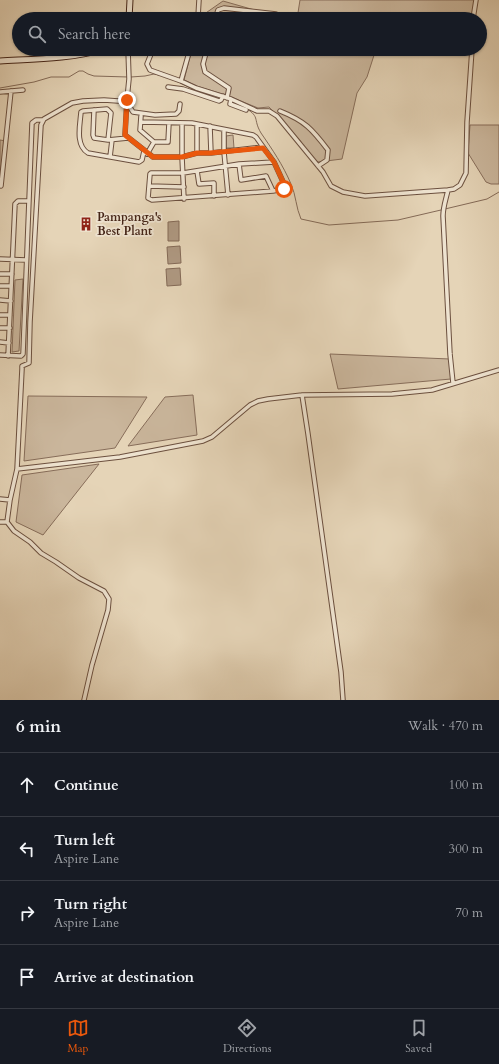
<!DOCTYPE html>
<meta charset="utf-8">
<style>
:root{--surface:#171b24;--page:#242831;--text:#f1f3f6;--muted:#9ea1a6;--line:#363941;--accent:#ea580c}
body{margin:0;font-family:Cardo,serif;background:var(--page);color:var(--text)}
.stop{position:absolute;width:12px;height:12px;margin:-9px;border:3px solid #ea580c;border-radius:50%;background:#fff}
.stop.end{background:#ea580c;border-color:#fff;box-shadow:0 1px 4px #0008}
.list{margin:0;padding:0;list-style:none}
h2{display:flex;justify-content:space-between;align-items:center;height:52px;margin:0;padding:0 16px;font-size:17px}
h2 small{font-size:13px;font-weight:400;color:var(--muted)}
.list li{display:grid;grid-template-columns:26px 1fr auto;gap:12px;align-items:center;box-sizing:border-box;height:64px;padding:0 16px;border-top:1px solid var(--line)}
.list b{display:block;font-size:15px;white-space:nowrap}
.list p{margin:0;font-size:13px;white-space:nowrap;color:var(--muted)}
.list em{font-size:13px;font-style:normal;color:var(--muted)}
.icon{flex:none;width:22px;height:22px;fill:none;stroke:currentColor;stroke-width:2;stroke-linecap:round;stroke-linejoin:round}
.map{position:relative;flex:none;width:499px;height:700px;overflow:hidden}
.search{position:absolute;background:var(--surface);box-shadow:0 1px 3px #0004;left:12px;right:12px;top:12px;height:44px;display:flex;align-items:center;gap:10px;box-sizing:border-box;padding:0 14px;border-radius:22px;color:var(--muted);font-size:15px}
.sheet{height:308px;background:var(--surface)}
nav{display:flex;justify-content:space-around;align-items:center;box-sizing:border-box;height:56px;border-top:1px solid var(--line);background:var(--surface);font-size:11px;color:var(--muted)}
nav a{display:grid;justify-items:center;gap:2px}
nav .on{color:var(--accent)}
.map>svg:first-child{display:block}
</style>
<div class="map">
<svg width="499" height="700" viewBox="0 0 499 700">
<rect width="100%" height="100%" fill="#e5d4b7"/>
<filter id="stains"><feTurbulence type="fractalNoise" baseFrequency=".005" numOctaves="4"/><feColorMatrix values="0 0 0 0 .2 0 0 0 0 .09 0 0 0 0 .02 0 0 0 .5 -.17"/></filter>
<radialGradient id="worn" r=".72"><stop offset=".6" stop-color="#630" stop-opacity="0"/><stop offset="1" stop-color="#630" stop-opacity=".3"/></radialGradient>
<!-- green -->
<path fill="#cab69c" stroke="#876d5a" d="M300,0H475L473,19H297Z
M223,1L286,19H199L200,17Z
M192,49H376L367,77L357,93L342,159L318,162L311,155L298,138L269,107L258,108L226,95L197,86L184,80Z
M470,125H499V184H491L486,182L468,153Z
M233,135L234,148H226V136Z
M0,140L6,141L0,172Z
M23,279L19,351L12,352L15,280Z
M330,354L450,359L451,379L338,389Z
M193,395L197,435L128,446L165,397Z
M28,396L147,397L115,448L24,461Z
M99,464L43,535L16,522L22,475Z"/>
<!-- water -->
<path fill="#ae9881" stroke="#846a57" d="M179,221V241H168V222Z
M180,246L181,263L168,264L167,247Z
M180,268L181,285L167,286L166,269Z"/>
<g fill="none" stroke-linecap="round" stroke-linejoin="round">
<!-- stream -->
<path stroke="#846a57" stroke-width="1" d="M131,77L145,76L154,74L159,75
M172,79L201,93L221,99
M0,88L34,82L51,77H69L79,71H83L88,74L94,76L128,77
M242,106C262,117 252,118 261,133C272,149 283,165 291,184C296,195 296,208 301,219L329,225L398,220L441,210
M445,209L487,199L499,192"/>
<!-- street casing -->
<g stroke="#6c503f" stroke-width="5.5">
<path id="street" d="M198,17L199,0
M192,19L201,15L216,16L218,10L224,8L276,14
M473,19L476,0
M153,49L147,64L150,70L181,81L196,88L231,99L257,111H269L277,116L323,172L331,186L343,192L365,196L448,190
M207,49L203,64L205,72L229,88L227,98
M181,81L190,49
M168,87L183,89L219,101L221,100L223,96
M0,92L23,90
M127,99L125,135L153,157H182L197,153H211L263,147
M231,99L230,104L246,110
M127,102L129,103L131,109L133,112L155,115L176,114L179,111L180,104
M94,110L93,135L94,138L108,140L128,138
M280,111C305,121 312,129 328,150L327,160L318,166
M141,116L140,130L154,142
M141,122L192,123L253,135L256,137L274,162L239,164
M182,123V157L184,199
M210,126L211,153
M224,130V152L228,195
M108,140L111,113L107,109L83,111L81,112C80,125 75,145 88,153L139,162L142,160L144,151
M197,153V124
M147,154L154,142H168L169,123
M110,157L112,140
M197,171L199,184L214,183V196
M1,186L11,91
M149,186L184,187
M273,191L266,176L241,180L239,164L183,173H151L150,174L148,198L152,200L273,191L284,189L285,186L274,162
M0,259L26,260
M0,274H12
M0,286H11
M0,300L11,301
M0,315H10
M0,328H10
M0,342L9,343
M0,355L21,356L23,354L32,123L36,120H42
M8,356L15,204L18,201H29
M453,383L450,354L443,216C443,207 446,199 448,190L454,189L460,185L466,173L467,122L472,49
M302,395L308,434L341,672L343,700
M17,469L22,369V366L29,363L30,322L41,125L44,119L72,103L83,101L104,100L118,101L127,99L129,79L128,49
M0,499L10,500L17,469L120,457L203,441L212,437L250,405L258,401L268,399L302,395L392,394L432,390L499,370
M10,500L7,522L14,531L30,542L41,553L56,562L79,578L104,591L109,599L108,610L92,665L84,700
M0,522H7"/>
</g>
<!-- secondary casing -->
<g stroke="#442417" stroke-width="7">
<path id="secondary" d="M129,19L130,0
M0,61C34,59 71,59 104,49"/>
</g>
<!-- street -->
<use href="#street" stroke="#eee3d0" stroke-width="3.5"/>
<!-- secondary -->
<use href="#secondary" stroke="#eee3d0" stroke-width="5"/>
</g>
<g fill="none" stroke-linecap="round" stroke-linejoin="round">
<!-- route -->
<path stroke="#ea580c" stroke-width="5" d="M127,100L125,135L153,157H182L197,153H210L263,148L274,162L285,186L284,189"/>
</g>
<!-- icons -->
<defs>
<g id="building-bare" transform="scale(1.08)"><path d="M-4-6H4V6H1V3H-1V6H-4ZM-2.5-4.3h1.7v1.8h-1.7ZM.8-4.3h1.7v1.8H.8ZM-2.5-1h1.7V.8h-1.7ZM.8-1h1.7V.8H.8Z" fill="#8f2418" stroke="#eee3d0" stroke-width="2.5" paint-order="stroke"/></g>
</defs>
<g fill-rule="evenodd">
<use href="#building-bare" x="86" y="224"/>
</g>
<g text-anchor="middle" stroke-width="3.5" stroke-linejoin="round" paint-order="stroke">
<!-- poi labels -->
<g font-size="12" font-weight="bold" fill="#442417" stroke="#eee3d0" text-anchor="start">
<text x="97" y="221">Pampanga's<tspan x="97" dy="14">Best Plant</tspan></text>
</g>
</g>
<rect width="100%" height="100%" filter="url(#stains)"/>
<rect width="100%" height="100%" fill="url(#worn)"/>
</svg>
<div class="stop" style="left:284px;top:189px"></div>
<div class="stop end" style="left:127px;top:100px"></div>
<div class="search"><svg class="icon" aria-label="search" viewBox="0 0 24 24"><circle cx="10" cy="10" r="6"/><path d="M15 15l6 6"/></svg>Search here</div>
</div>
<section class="sheet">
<h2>6 min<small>Walk · 470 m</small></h2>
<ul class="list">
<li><svg class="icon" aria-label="ahead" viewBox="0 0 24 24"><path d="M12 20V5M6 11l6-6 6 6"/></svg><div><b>Continue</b></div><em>100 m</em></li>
<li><svg class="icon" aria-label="left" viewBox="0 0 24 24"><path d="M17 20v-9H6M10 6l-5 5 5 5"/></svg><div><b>Turn left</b><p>Aspire Lane</p></div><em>300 m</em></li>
<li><svg class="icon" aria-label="right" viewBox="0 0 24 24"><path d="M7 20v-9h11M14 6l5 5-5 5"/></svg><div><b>Turn right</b><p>Aspire Lane</p></div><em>70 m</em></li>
<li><svg class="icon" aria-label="arrive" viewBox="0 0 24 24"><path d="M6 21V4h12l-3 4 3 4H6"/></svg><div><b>Arrive at destination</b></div></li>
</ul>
</section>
<nav>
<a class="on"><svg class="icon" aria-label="map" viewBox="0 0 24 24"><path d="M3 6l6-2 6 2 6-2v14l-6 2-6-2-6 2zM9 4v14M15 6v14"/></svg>Map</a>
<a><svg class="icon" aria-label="directions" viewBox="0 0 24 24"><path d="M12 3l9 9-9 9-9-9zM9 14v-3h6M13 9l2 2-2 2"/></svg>Directions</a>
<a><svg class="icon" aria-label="saved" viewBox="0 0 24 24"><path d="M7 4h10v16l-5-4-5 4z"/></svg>Saved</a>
</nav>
